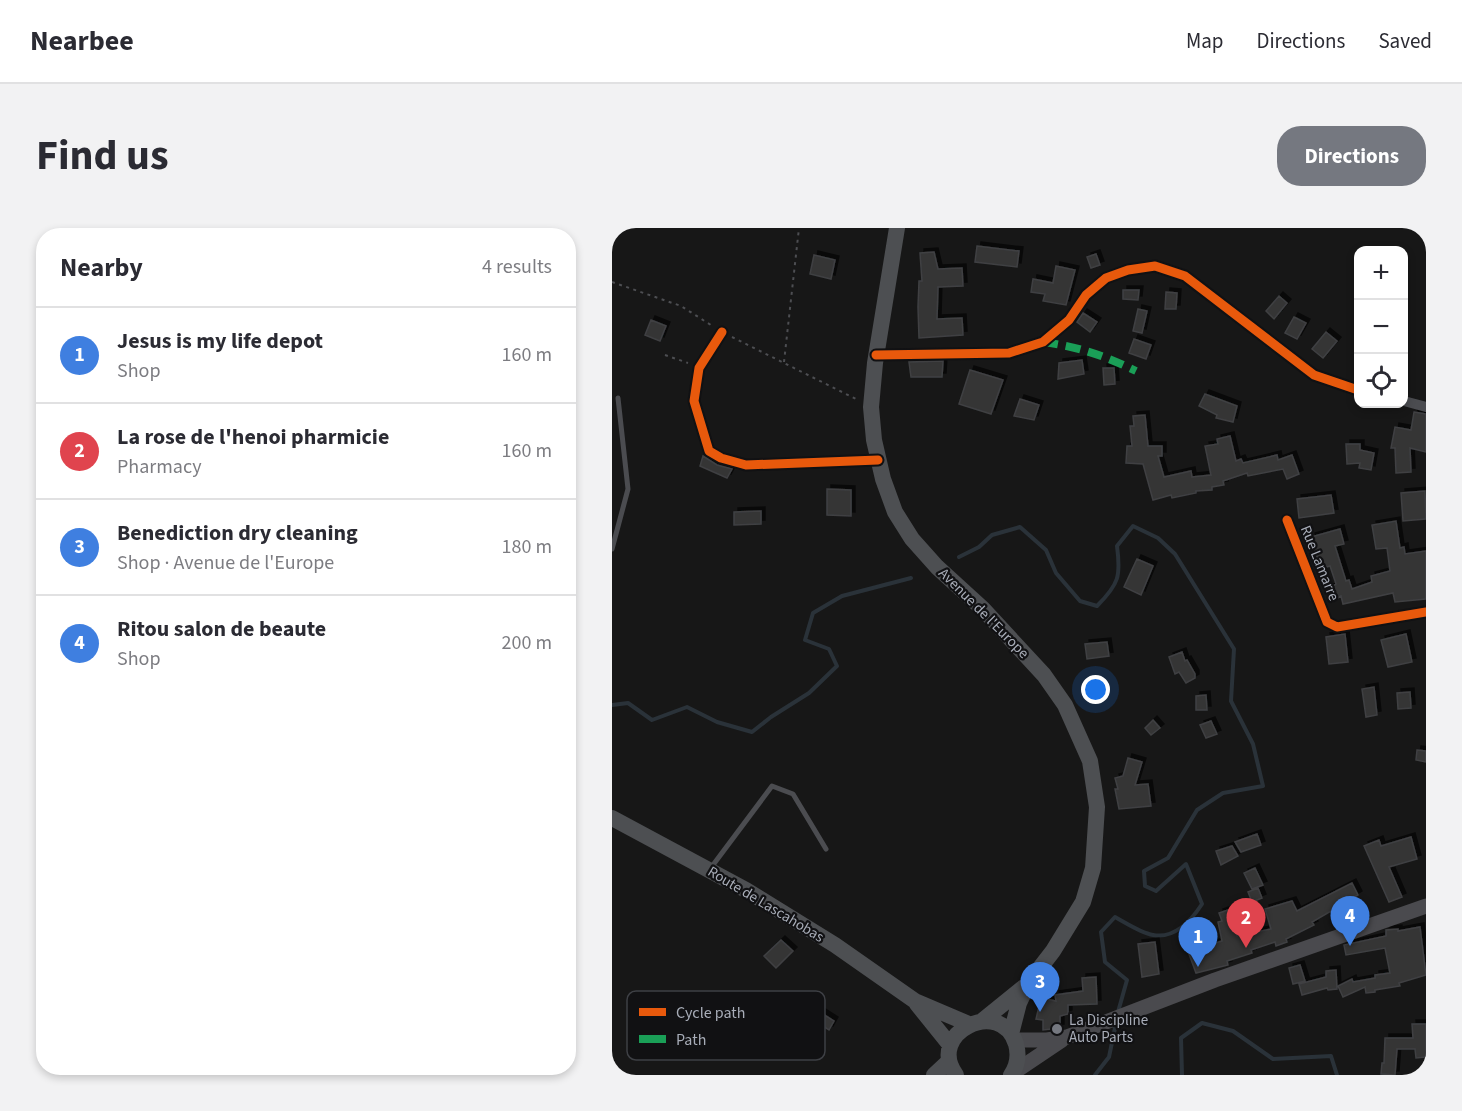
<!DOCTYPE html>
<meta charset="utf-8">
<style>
:root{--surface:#fff;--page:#f2f2f3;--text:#2b2b33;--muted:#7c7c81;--line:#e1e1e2;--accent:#757880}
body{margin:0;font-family:"Source Sans 3",sans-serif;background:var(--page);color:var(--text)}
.controls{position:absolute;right:18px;top:18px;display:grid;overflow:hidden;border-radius:12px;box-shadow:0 3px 9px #0003}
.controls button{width:54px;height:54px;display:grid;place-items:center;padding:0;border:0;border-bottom:2px solid var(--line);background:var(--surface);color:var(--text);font:30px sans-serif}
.you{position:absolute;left:484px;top:462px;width:21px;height:21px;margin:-15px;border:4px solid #fff;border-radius:50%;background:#1a73e8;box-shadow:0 0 0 9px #1a73e833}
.badge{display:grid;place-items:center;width:39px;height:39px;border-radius:50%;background:var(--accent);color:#fff;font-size:20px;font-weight:700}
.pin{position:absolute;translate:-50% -50px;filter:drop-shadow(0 2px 3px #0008)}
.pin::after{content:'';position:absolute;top:32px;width:21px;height:18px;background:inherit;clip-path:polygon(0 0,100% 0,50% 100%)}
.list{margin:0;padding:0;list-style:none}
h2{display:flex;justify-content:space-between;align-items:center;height:78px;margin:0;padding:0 24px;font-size:26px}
h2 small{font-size:20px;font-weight:400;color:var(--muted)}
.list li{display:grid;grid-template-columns:39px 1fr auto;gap:18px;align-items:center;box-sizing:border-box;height:96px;padding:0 24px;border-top:2px solid var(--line)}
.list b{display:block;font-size:22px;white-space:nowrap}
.list p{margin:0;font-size:20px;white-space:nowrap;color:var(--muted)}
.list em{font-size:20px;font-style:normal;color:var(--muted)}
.icon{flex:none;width:33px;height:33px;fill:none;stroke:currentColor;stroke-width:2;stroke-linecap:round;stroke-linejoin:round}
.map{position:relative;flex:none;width:814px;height:847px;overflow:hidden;border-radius:24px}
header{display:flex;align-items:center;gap:36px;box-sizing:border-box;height:84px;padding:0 30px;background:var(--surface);border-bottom:2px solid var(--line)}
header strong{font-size:28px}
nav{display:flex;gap:33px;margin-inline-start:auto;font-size:21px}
.intro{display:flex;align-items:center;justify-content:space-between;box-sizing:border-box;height:144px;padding:0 36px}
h1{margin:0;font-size:42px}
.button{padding:15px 27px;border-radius:24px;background:var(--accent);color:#fff;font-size:21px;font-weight:700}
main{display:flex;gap:36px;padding:0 36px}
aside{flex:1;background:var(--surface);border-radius:24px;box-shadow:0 3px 9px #0003}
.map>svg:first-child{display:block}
</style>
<header>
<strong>Nearbee</strong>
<nav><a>Map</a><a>Directions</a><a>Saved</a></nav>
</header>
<div class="intro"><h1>Find us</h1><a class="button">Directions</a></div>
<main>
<aside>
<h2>Nearby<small>4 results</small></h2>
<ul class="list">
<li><span class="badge" style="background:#3f7fe0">1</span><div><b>Jesus is my life depot</b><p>Shop</p></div><em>160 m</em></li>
<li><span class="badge" style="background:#e0444e">2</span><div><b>La rose de l'henoi pharmicie</b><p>Pharmacy</p></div><em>160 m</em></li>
<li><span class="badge" style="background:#3f7fe0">3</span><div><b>Benediction dry cleaning</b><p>Shop · Avenue de l'Europe</p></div><em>180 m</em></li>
<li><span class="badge" style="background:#3f7fe0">4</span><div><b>Ritou salon de beaute</b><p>Shop</p></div><em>200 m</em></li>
</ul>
</aside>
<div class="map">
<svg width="814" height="847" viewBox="0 0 814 847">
<defs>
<filter id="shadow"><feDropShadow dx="4" dy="-4" stdDeviation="0" flood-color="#0009"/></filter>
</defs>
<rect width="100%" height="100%" fill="#171717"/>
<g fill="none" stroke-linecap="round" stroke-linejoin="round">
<!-- stream -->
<path stroke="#2a3239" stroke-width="4" d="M347,329L367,319L380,307L408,299L434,322L444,345L468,373L485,378C507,356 509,348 505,318L521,298L546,310L563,326L622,421L619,473L641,516L651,558L611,565L585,582L556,630L532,643L533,658L544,663L574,636L590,676C579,693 563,711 541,707C529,705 514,695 503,689L489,704L493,734L515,752L506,784
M0,477L16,475L40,492L75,479L105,494L140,504L159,489L197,465L225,438L217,421L193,412L201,385L230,368L299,350
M483,847L497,829L504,795
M570,847L569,810L590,795L621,803L661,831L719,828L725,847"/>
</g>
<!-- building -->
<path fill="#353536" stroke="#3f4043" stroke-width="1.5" filter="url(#shadow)" d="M365,18L407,23L405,39L363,34Z
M322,24L326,41L350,40L351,58L326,59L325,91L350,90L351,107L307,110L306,79L307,53H310L308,25Z
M484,26L488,37L479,40L475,29Z
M202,27L223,32L219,51L198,46Z
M444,38L463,42L454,77L431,73L433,66L419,64L421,51L441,55Z
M511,62H527L526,72L511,71Z
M554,64L565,65L564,81H553Z
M667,68L675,75L662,91L654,83Z
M526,81L535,83L530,105L521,103Z
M471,85L485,94L478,104L465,94Z
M682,89L694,95L685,111L673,105Z
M39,92L54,98L48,113L33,107Z
M714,104L725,113L711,130L700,121Z
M522,111L539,117L534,131L517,125Z
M470,132L472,146L446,151L447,135Z
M331,133L330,149H299L297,134Z
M491,140H502L503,156L492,157Z
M358,142L391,152L379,186L347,176Z
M593,166L625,178L621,194L604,190L605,187L587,178Z
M408,171L427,177L422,192L402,188Z
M802,184L814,186V224L798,220L799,244L784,245L783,220H779L783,199L799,202Z
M533,187L536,218H550V228H546L552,249L579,243L580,249L599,247L593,218L606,216L605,211L618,208L624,233L629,231L631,235L665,227L666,232L680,227L687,246L675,251L671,241L636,248L635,245L611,253L612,257L600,259V262L584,263V265L560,270L559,267L541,272L531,236L514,235L515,218H520L518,198H522L521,188Z
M734,216H748V222L762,225L759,242L747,240L748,235L735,236Z
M91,228L105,237L120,241L115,250L88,238Z
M215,261L239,262V288L215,287Z
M813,263L814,291L791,293L789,265Z
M719,267L722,285L687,290L685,271Z
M149,283V296L122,297V284Z
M784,293L788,320L792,319L793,326L814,323V371L783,374L781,365L731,376L729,368L722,372L715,362L724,356L718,338L705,342L702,333L706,332L699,309L728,301L732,316L723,318L734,353L737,352L740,361L760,354L759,348L778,343L775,320L764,321L760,297Z
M525,331L541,338L529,367L512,359Z
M733,406L736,434L717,436L714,409Z
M794,406L800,434L776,439L769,412Z
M495,414L497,428L475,431L473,416Z
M570,424L573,433L575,432L583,446V450L574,455L567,444L563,446L557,429Z
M762,459L765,487L754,489L750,461Z
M798,464L799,480L786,481L785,465Z
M594,467L595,482H584V468Z
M541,492L548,500L539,507L533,500Z
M599,493L605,506L594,510L588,497Z
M805,522L814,523V534L804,532Z
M516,530L530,534L523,557L536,556L539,578L507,581L503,561H506L503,550L511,548Z
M645,606L649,617L629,624L623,614Z
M799,609L805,631L777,639L790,669L777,674L752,618L767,612L769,618Z
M620,618L626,628L609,637L604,623Z
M643,640L651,657L640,661L632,645Z
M740,655L746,667L739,671L742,679L732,684L734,687L722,692L719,683L700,694L702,697L674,711L675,714L664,718L663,714L639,722L640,725L615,733L616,737L584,745L577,726L598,721L597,717L610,713L606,694L610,693L607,685L616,682L625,708L659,701L653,681L680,673L685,683Z
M646,660L650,670L640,674L636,664Z
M808,699L814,747L787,755L788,758L763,762V764L754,765L753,759L731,769L726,758L740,751L741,754L763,750V747L778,745L773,720L734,727L732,717L774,708V702L786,701V703Z
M169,712L181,723L164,740L152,728Z
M543,714L547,746L530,749L526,716Z
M688,737L693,753L681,756L677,740Z
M724,742L725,761L716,762L715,760L690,767L687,756L714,749V743Z
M484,749L485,776L456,777V786L448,788V800L431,802V792L424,791L429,770L444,773L443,767L471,763L470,750Z
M203,781L222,793L217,802L198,790Z
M800,796H814V829L804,830L803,821H785L783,847L769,846L770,835H772L773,810H801Z"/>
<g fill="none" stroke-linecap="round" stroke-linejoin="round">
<!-- path -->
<path stroke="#4d4e52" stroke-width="2" stroke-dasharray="3 4.5" stroke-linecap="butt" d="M0,54L69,78L102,99
M120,109L246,172
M53,127L76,135
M172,134L187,0"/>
<!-- service -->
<path stroke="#4b4c50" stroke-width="5" d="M0,321L16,261L6,170
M98,641L160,558L181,566L214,621"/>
<!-- minor -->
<path stroke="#4b4c50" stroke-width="10" d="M110,104L87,140L82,173L97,223L109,230L134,237L266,232
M264,127L397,125L431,114L457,92L474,67L494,50L516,42L543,38L573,48L702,147L746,162
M792,173L814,179
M675,292L715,394L725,399L814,384"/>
<!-- secondary -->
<path stroke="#4a4a4e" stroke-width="15" d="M403,812H435L455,809L603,752L814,678
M401,845L450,812"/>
<!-- primary -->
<path stroke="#4d4f52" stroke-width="16" d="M285,0L263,135L259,179L262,212L271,251L283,284L300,311L325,339L371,381L432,447L453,477L478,533L485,579L481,640L471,674L441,723L417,754L407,775L399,806
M0,590L134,662L223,717L303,773L357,796
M305,776L338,817
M370,793L412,759
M322,847L337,833
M344,847C313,805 389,768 404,816C407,827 406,837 399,847"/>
<!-- quiet -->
<path stroke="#1a9f57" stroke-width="8" stroke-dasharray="15 8" stroke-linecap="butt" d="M431,114C467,119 491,127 524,143"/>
<!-- cycleway casing -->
<g stroke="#111113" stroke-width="13">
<path id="cycleway" d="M110,104L87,140L82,173L97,223L109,230L134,237L266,232
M264,127L397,125L431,114L457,92L474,67L494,50L516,42L543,38L573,48L702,147L746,162
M675,292L715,394L725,399L814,384"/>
</g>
<!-- cycleway -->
<use href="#cycleway" stroke="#e8590c" stroke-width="9"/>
</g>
<!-- markers -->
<circle fill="#757880" stroke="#111113" stroke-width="2" cx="445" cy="801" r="6"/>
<g text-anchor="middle" stroke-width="4.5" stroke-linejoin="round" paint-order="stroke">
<!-- street labels -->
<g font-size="15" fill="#a8adb8" stroke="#111113">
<text transform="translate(708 335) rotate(68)" y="5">Rue Lamarre</text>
<text transform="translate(372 385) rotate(45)" y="5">Avenue de l'Europe</text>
<text transform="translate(154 676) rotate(31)" y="5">Route de Lascahobas</text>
</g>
<!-- poi labels -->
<g font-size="15" fill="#a8adb8" stroke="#111113" text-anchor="start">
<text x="457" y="797">La Discipline<tspan x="457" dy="17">Auto Parts</tspan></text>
</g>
</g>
<!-- legend -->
<rect x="15" y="763" width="198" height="69" rx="9" fill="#111113" stroke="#3e4045" stroke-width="1.5"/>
<rect x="27" y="780" width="27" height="8" fill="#e8590c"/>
<rect x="27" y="807" width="27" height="8" fill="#1a9f57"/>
<g font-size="16" fill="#a8adb8">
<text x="64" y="790">Cycle path</text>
<text x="64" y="817">Path</text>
</g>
</svg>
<div class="controls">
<button>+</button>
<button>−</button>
<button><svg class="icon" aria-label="locate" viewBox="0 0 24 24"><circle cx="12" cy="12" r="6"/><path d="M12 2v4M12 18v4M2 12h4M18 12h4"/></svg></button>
</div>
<div class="you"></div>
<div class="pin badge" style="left:586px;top:739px;background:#3f7fe0">1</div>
<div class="pin badge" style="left:634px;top:720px;background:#e0444e">2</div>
<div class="pin badge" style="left:428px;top:784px;background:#3f7fe0">3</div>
<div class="pin badge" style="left:738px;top:718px;background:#3f7fe0">4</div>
</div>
</main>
